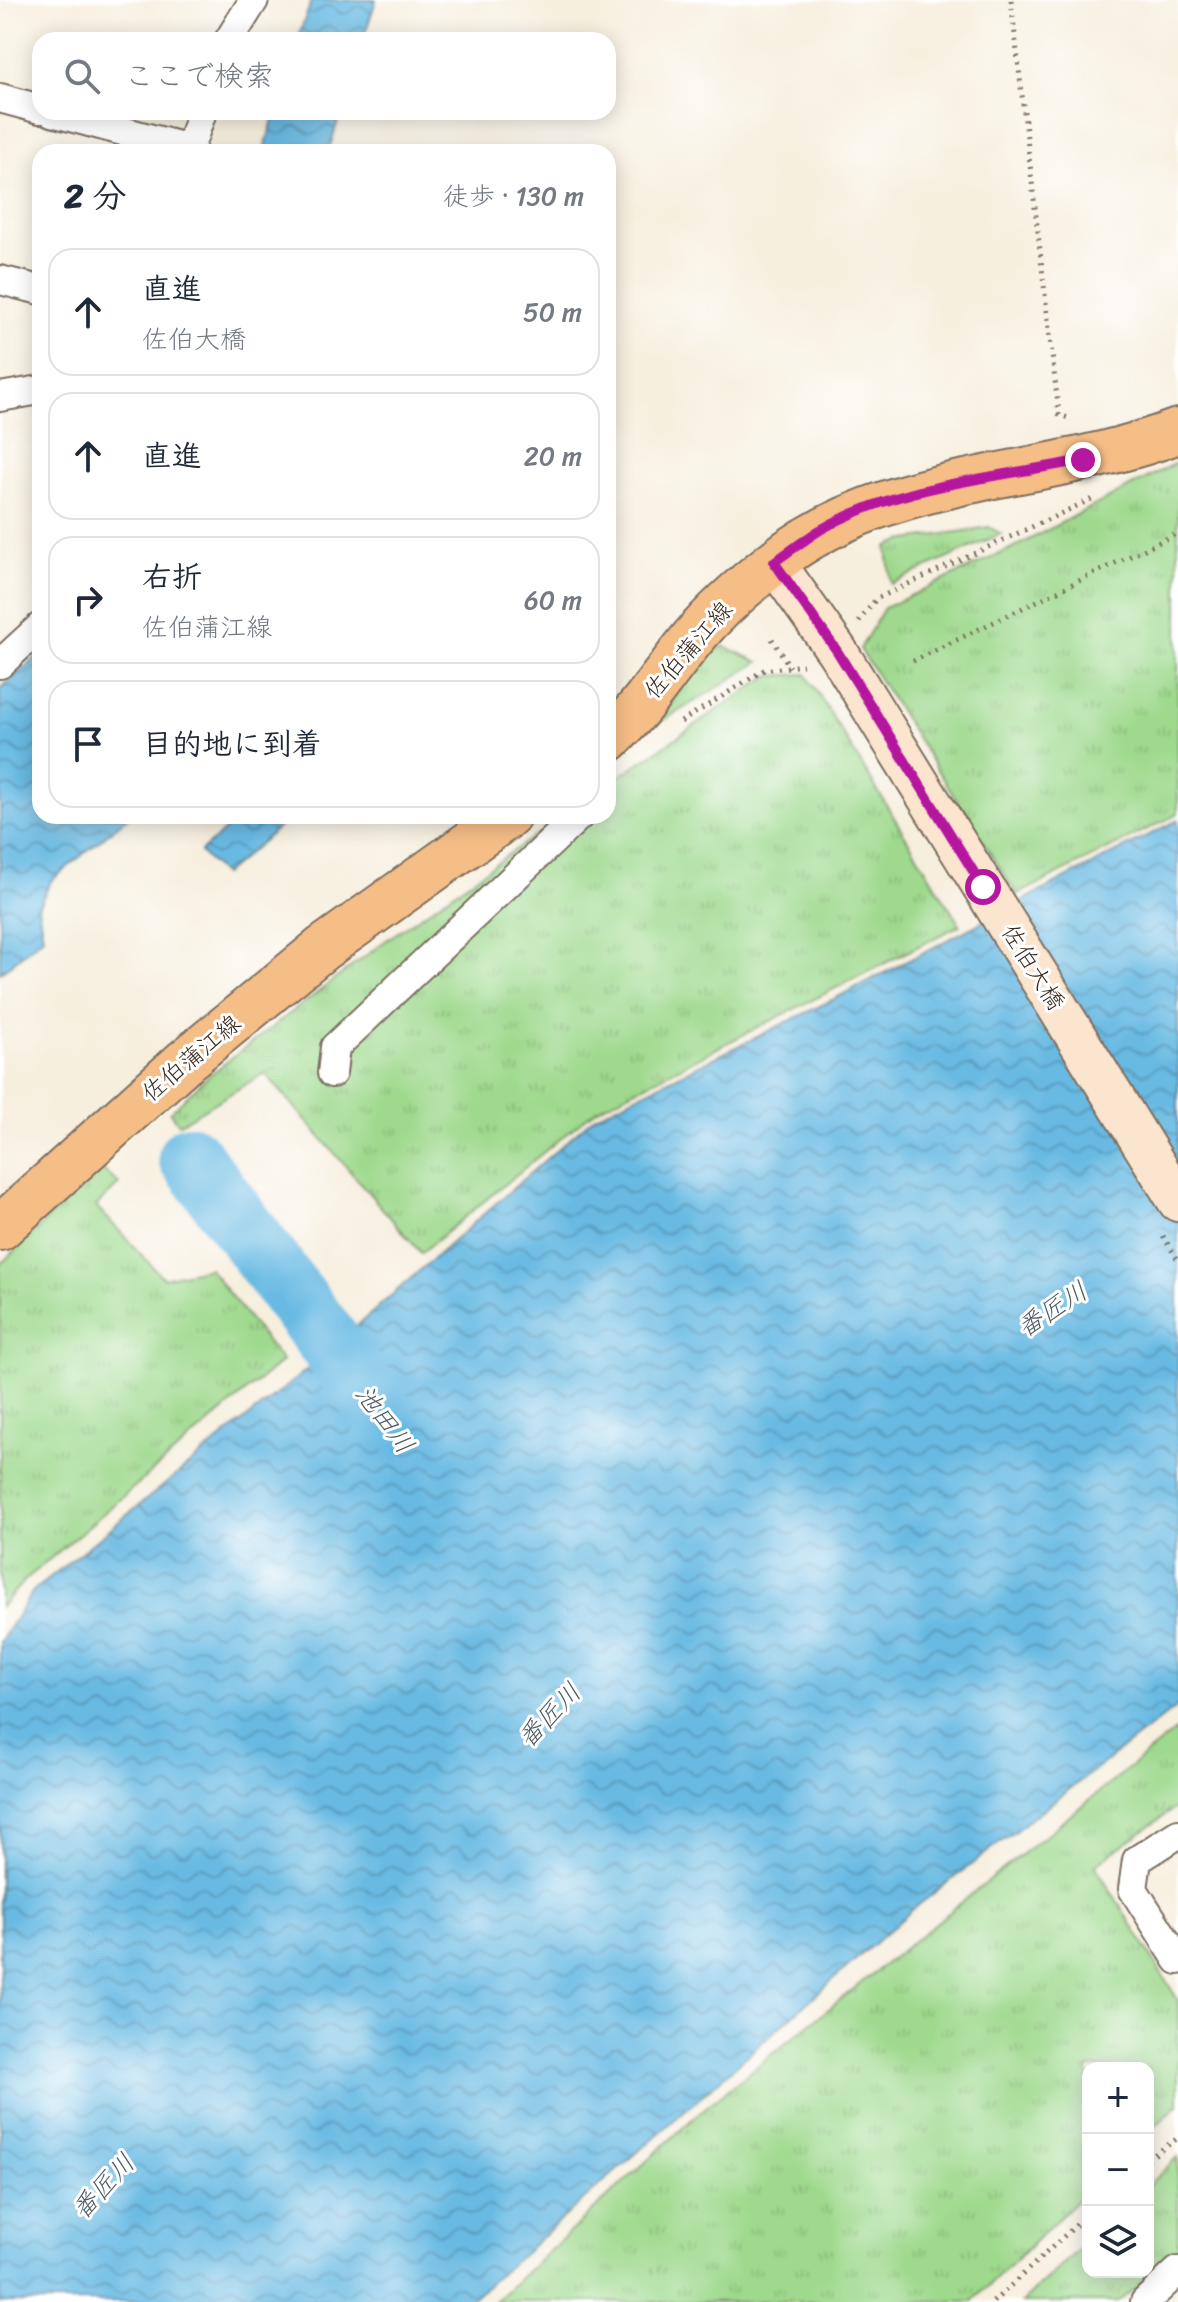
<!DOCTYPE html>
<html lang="ja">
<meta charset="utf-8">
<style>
:root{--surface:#fff;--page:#f2f2f3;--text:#1f2937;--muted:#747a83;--line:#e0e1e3}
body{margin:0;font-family:Sriracha,"Klee One",sans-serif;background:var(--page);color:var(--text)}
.controls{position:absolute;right:24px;bottom:24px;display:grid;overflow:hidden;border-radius:16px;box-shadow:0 4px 20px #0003}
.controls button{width:72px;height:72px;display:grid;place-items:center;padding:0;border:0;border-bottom:2px solid var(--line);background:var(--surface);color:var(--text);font:40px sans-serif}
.stop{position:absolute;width:24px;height:24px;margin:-18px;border:6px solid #b5179e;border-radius:50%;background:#fff}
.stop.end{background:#b5179e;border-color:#fff;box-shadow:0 2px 8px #0008}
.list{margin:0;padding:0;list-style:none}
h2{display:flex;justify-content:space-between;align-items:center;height:104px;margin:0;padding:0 32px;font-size:34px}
h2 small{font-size:26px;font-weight:400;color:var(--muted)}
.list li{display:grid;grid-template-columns:52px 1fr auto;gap:24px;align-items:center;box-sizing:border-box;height:128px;margin:0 16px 16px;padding:0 16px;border:2px solid var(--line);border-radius:24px}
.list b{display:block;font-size:30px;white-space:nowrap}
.list p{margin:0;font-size:26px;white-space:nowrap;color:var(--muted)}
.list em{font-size:26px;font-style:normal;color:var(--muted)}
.icon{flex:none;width:44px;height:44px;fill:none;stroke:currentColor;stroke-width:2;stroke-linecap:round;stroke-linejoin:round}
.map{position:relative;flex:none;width:1178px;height:2302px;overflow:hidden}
.search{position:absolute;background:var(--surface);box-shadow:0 4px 20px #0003;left:32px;top:32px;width:584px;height:88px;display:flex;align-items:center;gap:20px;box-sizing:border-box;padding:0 28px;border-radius:24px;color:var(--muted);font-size:30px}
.panel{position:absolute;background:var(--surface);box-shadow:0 4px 20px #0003;left:32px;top:144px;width:584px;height:680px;border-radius:24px}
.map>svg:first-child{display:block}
</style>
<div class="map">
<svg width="1178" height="2302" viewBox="0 0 1178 2302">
<defs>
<pattern id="grass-tufts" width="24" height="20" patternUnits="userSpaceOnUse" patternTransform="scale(2)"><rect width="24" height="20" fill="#9ed98d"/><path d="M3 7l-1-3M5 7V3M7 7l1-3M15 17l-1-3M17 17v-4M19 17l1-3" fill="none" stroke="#89ba79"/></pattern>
<pattern id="water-waves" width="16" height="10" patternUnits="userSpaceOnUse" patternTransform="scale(2)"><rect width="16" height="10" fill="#68bae3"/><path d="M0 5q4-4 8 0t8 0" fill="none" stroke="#5797b7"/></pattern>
</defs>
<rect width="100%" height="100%" fill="#fff"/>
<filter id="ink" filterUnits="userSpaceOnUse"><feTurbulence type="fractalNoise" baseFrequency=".0125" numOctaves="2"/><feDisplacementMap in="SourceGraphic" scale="16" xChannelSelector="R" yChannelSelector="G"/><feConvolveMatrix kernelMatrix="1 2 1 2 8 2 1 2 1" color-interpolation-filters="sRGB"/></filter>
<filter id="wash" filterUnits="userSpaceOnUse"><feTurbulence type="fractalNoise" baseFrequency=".006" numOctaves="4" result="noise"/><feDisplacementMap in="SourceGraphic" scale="32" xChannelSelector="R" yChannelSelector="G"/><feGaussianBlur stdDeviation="1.8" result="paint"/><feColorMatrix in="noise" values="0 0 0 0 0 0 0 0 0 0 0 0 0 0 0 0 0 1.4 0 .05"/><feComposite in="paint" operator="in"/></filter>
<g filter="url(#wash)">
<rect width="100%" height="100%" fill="#f7efde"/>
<!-- grass -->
<path fill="url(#grass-tufts)" stroke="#6c8256" stroke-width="2" d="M1178,462V814L1017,895L860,649L884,608L1017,546Z
M989,527L1001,534L891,584L887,547L901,541Z
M723,646L759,662L656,725L700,662Z
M806,674L960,925L595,1110L421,1253L265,1073L179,1124L170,1112L208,1076L385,941L563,816H608V784L768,676Z
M100,1167L119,1184L96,1206L163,1278L209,1268L282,1361L24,1581L0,1607V1265Z
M1178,1729V1806L1095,1865L1178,2000V2105L1148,2133V2068H1088V2190L972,2302H494L700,2112Z
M1178,2157V2253L1118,2302H1022L1088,2241V2272H1148V2185Z"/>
<!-- water -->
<path fill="url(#water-waves)" stroke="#527280" stroke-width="2" d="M312,0H376L363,40H297Z
M275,112H341L328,152H264Z
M40,654V816H129L51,881L38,907L43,937L0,973V689Z
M241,816H292L223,875L200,852Z
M1178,820V1706L912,1910L468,2302H0V1642L33,1591L309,1368L595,1116L830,1001Z"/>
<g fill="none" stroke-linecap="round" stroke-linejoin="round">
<!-- river -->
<path stroke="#68bae3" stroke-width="64" d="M190,1157L386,1419"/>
</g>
</g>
<g filter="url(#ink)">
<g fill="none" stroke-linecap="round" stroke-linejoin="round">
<!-- street casing -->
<g stroke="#7d6f61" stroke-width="32">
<path id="street" d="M229,40L254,0
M0,98L40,109
M52,112L189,149
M188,152L202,112
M0,280L40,290
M0,397L40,390
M0,664L40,627
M332,1073L335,1047L579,816
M1178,1834L1137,1860L1133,1889L1178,1960
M1145,2302L1178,2271"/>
</g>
<!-- secondary casing -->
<g stroke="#7d6f61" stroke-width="44">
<path id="secondary" d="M774,562L837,651L1178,1201"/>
</g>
<!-- primary casing -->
<g stroke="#7d6f61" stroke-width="48">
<path id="primary" d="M608,740C641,711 665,672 693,638C716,610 745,585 773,563C889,470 1044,482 1178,431
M0,1228L184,1062L323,948L508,816"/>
</g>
<!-- path -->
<path stroke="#7d6f61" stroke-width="5" stroke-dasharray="2 6" stroke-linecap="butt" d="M1011,0L1059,415L1072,419
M859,622L876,599L1092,499
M772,639L790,667
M913,661L1178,533
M681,722L764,670L803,665
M1163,1236L1178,1260
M1148,2159L1178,2138
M993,2302L1088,2214"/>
<!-- street -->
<use href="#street" stroke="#fff" stroke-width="28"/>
<!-- secondary -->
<use href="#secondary" stroke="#fbe5cf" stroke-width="40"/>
<!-- primary -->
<use href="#primary" stroke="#f6be87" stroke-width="44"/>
</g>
</g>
<g fill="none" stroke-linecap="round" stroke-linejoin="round" filter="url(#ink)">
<!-- route -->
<path stroke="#b5179e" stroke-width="10" d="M983,887L837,651L774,562C789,552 804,540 820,530C900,484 995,478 1083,460"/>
</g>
<g text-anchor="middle" stroke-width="6" stroke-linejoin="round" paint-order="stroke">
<!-- street labels -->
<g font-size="24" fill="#3b2a1e" stroke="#fff">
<text transform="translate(688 650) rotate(-49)" y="8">佐伯蒲江線</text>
<text transform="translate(1033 967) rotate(58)" y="8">佐伯大橋</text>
<text transform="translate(191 1058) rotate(-40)" y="8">佐伯蒲江線</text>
</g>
<!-- water labels -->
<g font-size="26" font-style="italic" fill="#4b5c63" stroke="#fff">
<text transform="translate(1052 1309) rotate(-33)" y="9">番匠川</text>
<text transform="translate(385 1419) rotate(53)" y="9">池田川</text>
<text transform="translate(549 1715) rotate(-46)" y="9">番匠川</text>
<text transform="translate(103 2186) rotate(-47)" y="9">番匠川</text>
</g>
</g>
</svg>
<div class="controls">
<button>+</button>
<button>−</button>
<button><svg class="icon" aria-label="layers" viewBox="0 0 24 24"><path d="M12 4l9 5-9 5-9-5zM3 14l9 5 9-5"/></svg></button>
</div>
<div class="stop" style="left:983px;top:887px"></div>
<div class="stop end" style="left:1083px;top:460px"></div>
<div class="search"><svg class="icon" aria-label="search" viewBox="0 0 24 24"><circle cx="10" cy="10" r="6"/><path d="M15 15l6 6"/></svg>ここで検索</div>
<section class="panel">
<h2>2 分<small>徒歩 · 130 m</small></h2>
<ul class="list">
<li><svg class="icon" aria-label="ahead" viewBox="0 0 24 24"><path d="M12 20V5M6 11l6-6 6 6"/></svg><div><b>直進</b><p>佐伯大橋</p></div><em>50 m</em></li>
<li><svg class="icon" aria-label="ahead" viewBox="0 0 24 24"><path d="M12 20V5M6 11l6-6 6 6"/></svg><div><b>直進</b></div><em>20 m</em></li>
<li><svg class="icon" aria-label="right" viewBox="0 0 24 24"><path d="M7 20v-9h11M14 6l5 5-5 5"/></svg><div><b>右折</b><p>佐伯蒲江線</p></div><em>60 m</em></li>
<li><svg class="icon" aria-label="arrive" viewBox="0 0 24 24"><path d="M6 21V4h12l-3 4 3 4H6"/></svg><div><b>目的地に到着</b></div></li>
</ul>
</section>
</div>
